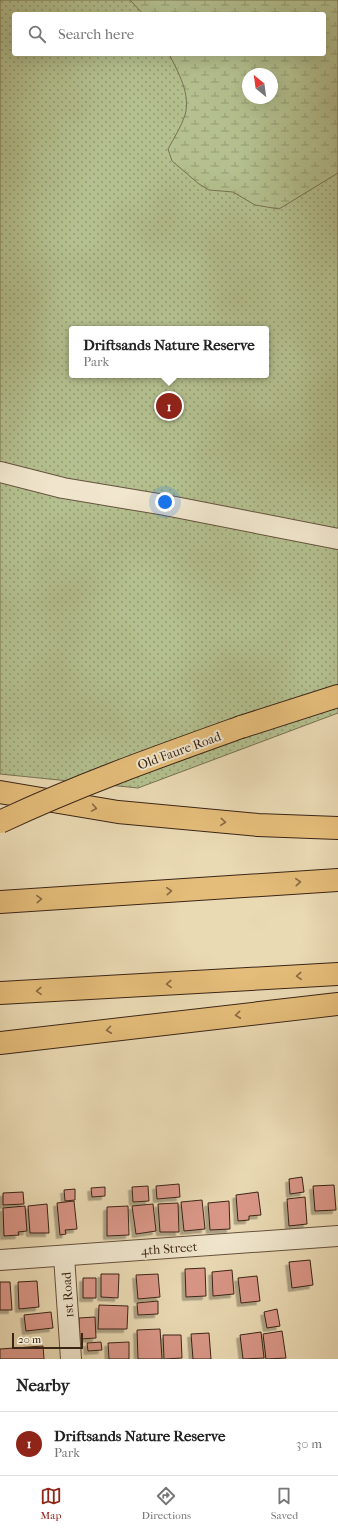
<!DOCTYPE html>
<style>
:root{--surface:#fff;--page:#f6f6f6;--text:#222;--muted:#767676;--line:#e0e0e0;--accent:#8f2418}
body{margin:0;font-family:"IM FELL French Canon",serif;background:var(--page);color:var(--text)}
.compass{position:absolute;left:242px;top:68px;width:36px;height:36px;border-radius:50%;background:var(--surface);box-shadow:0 4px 16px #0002;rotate:331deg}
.scale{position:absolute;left:12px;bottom:10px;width:71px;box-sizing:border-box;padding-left:4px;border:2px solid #3b2516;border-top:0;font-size:11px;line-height:14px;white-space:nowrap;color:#3b2516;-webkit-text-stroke:3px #f1e7ce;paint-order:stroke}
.you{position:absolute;left:165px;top:502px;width:14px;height:14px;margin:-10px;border:3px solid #fff;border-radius:50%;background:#1a73e8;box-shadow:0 0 0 6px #1a73e833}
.badge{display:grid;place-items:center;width:26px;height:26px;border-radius:50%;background:var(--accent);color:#fff;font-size:13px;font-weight:700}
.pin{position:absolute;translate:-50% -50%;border:2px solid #fff;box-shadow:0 1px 4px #0006}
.popup{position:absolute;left:69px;top:326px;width:200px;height:52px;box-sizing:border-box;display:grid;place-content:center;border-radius:4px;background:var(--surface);filter:drop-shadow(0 1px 3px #0005);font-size:13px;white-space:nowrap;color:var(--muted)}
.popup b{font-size:15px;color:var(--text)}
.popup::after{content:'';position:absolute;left:50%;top:100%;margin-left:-8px;border:8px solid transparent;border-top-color:var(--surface)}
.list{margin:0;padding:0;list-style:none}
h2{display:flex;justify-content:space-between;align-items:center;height:52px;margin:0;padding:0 16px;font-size:17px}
h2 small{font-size:13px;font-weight:400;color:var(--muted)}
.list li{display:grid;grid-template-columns:26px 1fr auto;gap:12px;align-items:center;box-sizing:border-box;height:64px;padding:0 16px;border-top:1px solid var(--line)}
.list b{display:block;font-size:15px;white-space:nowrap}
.list p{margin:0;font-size:13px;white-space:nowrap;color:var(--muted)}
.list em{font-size:13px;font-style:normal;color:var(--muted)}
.icon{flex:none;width:22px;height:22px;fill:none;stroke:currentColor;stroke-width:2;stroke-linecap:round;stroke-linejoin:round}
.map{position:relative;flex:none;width:338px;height:1359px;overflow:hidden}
.search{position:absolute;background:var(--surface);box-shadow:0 4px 16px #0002;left:12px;right:12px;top:12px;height:44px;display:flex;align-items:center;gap:10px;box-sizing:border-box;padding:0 14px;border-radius:4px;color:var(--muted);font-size:15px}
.sheet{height:116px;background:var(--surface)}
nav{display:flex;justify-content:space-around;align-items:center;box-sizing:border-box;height:56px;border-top:1px solid var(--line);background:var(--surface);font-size:11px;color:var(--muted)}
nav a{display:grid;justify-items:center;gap:2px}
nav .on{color:var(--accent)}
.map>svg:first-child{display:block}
</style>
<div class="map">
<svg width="338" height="1359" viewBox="0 0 338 1359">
<defs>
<pattern id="green-dots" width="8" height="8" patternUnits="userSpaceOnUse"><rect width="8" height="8" fill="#b4c08f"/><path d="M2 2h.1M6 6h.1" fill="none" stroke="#949c74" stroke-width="1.8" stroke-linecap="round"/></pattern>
<pattern id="wetland-marsh" width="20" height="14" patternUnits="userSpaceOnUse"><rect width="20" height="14" fill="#b4c08f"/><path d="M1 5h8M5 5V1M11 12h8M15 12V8" fill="none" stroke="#949c74"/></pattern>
<filter id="shadow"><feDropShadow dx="-3.5" dy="3.5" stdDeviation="0" flood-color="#0004"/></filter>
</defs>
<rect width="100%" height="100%" fill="#eadab4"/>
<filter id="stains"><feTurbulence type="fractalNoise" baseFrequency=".005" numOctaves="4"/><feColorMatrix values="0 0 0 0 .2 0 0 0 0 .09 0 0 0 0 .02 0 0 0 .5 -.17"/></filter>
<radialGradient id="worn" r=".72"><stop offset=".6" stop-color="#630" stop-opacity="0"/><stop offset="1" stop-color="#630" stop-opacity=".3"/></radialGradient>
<!-- green -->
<path fill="url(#green-dots)" stroke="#787252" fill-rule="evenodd" d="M0,0H338V713L138,788L0,774ZM14,14H324V54H14ZM248,74H272V98H248ZM72,329H266V375H72Z"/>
<!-- wetland -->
<path fill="url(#wetland-marsh)" stroke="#787252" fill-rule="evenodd" d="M130,0H338V173L279,209L255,205L233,192L209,190L199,184L172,161L168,149C174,138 181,127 185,115C191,94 178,72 169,54H324V14H143ZM248,74H272V98H248Z"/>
<!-- building -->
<path fill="#da9788" stroke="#3b2516" filter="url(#shadow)" d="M302,1177L304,1192L290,1194L289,1179Z
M179,1184L180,1197L157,1199L156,1186Z
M334,1185L336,1210L315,1211L313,1186Z
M148,1186L149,1201L133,1202L132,1187Z
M105,1187V1196L92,1197L91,1188Z
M75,1189V1200L65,1201L64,1190Z
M23,1192L24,1204L3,1205V1193Z
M258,1192L261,1215L249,1216V1220L238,1221L236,1195Z
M305,1197L307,1224L289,1226L287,1199Z
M202,1200L205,1229L184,1231L181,1202Z
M74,1201L77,1229L65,1230L66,1234L60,1235L57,1203Z
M229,1201L230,1229L210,1230L208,1203Z
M178,1203L179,1232H160L158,1204Z
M47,1204L49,1233H30L28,1206Z
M153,1204L156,1231L136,1234L132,1206Z
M25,1206L27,1231L18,1232L19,1235L4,1236L3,1208Z
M128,1206L129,1235L107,1236V1207Z
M310,1260L313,1285L292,1288L289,1262Z
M205,1268L206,1296L186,1297L185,1269Z
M232,1270L234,1294L213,1296L212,1272Z
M101,1274H119L118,1298L101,1297Z
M158,1274L160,1297L138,1299L136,1275Z
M257,1276L260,1301L241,1303L238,1278Z
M83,1278H96V1298H83Z
M37,1281L39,1307L19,1309L18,1282Z
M0,1282H10L12,1310H0Z
M158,1301V1314L138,1315L137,1303Z
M99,1305L128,1306L127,1329H98Z
M277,1309L280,1326L267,1328L264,1312Z
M51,1312L53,1328L26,1331L24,1315Z
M95,1317L96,1338L80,1339L79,1318Z
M160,1329L162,1359H138L137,1330Z
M282,1331L286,1358L266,1359L263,1334Z
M261,1332L264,1358L243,1359L240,1335Z
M209,1333L211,1359H193L191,1334Z
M163,1335H181L182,1358L164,1359Z
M101,1342L102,1350L88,1351L87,1343Z
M129,1342V1359H109L108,1343Z
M43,1346L44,1359H0V1349Z"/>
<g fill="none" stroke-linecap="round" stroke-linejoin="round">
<!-- minor casing -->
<g stroke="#67523e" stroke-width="22">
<path id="minor" d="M0,472L63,488L165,505L338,539
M64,1256L71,1359
M0,1260L338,1236"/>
</g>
<!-- primary casing -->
<g stroke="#3b2516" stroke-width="24">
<path id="primary" d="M241,727L338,696"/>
</g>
<!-- motorway casing -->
<g stroke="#3b2516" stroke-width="24">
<path id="motorway" d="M0,792L118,812L258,825L338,828
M0,902L338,880
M0,993L338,974
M0,1043L338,1004"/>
</g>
<!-- minor -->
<use href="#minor" stroke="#f1e7ce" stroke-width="20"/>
<!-- primary -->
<use href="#primary" stroke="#e5bd7a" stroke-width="22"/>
<!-- motorway -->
<use href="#motorway" stroke="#e5bd7a" stroke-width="22"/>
<!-- primary-bridge casing -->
<g stroke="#3b2516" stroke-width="24" stroke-linecap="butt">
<path id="primary-bridge" d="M0,822C78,785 160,756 241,727"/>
</g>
<!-- primary-bridge -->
<use href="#primary-bridge" stroke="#e5bd7a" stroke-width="22"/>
</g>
<!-- one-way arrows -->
<defs><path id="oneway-chevron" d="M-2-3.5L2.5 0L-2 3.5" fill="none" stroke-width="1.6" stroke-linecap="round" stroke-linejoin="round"/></defs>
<g stroke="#886943">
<use href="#oneway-chevron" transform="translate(94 808) rotate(10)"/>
<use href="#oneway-chevron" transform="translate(223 822) rotate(5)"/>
<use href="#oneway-chevron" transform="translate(298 882) rotate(-4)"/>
<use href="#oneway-chevron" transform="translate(169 891) rotate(-4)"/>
<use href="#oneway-chevron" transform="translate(39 899) rotate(-4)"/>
<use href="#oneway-chevron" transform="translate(299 976) rotate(177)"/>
<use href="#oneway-chevron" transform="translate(169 984) rotate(177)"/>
<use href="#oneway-chevron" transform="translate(39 991) rotate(177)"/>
<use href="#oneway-chevron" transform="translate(238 1015) rotate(174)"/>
<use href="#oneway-chevron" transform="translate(109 1030) rotate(173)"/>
</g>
<g text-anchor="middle" stroke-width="4" stroke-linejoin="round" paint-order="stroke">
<!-- street labels -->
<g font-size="13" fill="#3b2516" stroke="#f1e7ce">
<text transform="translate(179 750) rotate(-20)" y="5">Old Faure Road</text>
<text transform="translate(169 1248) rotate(-4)" y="5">4th Street</text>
<text transform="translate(67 1295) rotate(-94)" y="5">1st Road</text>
</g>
</g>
<rect width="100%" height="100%" filter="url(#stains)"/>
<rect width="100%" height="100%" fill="url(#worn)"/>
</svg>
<svg class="compass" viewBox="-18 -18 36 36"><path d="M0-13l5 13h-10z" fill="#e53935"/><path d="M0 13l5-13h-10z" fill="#767676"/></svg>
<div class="scale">20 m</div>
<div class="you"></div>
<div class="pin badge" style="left:169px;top:406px">1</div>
<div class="popup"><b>Driftsands Nature Reserve</b>Park</div>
<div class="search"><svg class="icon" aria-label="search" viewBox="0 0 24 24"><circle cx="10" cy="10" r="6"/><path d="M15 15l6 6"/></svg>Search here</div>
</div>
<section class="sheet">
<h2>Nearby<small></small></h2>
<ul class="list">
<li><span class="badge">1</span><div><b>Driftsands Nature Reserve</b><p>Park</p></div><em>30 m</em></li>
</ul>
</section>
<nav>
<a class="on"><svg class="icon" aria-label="map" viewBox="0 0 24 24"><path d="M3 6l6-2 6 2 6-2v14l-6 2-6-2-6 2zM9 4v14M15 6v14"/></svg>Map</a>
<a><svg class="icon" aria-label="directions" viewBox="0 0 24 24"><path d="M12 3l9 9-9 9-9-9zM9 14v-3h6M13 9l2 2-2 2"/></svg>Directions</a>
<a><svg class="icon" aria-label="saved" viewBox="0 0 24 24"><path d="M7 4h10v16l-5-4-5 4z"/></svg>Saved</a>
</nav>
